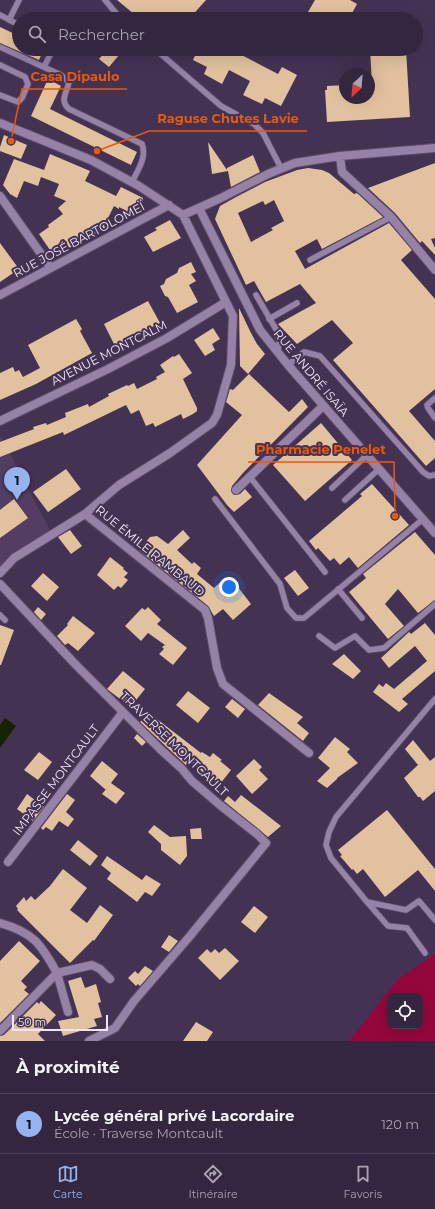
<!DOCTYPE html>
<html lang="fr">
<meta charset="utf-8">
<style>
:root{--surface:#33263e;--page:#3b2e45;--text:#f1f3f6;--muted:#a9a5b0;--line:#4e4358;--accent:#95b2f1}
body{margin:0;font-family:Montserrat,sans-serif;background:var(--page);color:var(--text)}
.controls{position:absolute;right:12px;bottom:12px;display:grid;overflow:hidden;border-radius:8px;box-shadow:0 4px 16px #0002}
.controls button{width:36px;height:36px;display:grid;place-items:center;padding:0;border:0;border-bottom:1px solid var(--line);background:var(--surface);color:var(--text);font:20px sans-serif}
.compass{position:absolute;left:339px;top:68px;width:36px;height:36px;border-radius:50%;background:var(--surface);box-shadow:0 4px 16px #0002;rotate:206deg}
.scale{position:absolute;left:12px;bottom:10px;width:96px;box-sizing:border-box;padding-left:4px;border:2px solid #efe5f9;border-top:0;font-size:11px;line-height:14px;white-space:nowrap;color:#efe5f9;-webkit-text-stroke:3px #443253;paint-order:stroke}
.you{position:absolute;left:229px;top:587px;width:14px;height:14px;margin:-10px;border:3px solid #fff;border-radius:50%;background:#1a73e8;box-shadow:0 0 0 6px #1a73e833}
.badge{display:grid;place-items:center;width:26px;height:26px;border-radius:50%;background:var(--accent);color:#111;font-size:13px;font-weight:700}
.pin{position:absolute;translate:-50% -33px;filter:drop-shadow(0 1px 2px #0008)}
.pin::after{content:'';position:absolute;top:21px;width:14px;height:12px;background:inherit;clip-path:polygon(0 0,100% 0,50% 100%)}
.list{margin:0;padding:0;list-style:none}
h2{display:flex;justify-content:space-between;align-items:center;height:52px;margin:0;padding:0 16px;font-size:17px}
h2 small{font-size:13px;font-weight:400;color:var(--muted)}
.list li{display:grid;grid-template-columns:26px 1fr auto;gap:12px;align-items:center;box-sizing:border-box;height:60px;padding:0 16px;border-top:1px solid var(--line)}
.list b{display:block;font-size:15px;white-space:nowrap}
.list p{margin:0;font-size:13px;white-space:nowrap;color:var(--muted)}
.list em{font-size:13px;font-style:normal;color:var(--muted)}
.icon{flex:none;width:22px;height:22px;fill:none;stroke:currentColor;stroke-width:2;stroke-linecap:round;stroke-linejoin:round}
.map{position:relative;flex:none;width:435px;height:1041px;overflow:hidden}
.search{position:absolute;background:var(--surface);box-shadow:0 4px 16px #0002;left:12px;right:12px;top:12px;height:44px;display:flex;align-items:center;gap:10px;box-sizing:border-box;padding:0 14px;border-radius:22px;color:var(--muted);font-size:15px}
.sheet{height:112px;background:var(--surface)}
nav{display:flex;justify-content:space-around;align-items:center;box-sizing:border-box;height:56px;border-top:1px solid var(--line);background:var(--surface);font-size:11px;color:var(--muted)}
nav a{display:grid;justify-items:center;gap:2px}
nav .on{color:var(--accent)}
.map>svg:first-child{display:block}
</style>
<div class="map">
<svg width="435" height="1041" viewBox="0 0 435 1041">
<rect width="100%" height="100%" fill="#443253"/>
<!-- built -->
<path fill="#533d63" d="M0,435L50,530L10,555L0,566Z"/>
<!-- green -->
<path fill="#94073c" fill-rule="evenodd" d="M435,954V1041H349L398,979ZM390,996H420V1026H390Z"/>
<!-- water -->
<path fill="#142400" d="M5,718L16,726L0,748V725Z"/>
<!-- building -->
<path fill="#e1c19e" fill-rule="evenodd" d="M117,0H206L189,19H137L134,14Z
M315,0H350L357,4L349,19H307L310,13L308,12Z
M0,27L19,36V49H44L39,60L0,43Z
M108,49H124L109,67L99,59Z
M198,49H237L236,52L278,74L282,67L297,75L281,106L265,98L262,104L243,95L250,81L229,70L222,84L204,74L207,67L193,60Z
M370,49H406L410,117L327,122L325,90H327V86L345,85V98H369V84H372Z
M48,79L61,86L50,109L137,152L131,165L31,116Z
M4,135L27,145L21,159L0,151V147Z
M208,142L227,170V168L253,155L260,172L231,187L228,171L212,174Z
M50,154L90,171L85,181L116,196L121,187L143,198V208L132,214L119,207V209L114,206L104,226L106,228L62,252L50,250L39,234L49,227L48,225L63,214L58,208L66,201L54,196L59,184L41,177L38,186L24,181L17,198L10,194L3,185L14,159L44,170Z
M435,163V238L431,239L435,248V255L422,241L420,243L395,213L368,188Z
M308,168L322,170L329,173L354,194L357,193L383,217L322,249L317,239L295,251L305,269L389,223L412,250L401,260L435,299V389L409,411L435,441V458L426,466L333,360L353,343L332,320L297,344L278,324L316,303L300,284L266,302L254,281L246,285L215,219L220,206L236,197L265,182L297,170ZM274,200L284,221L271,228L273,230L251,242L238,213L263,201L265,205Z
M170,220L181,238L153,252L144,237L157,230L155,228Z
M0,243L19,269L0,282Z
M191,262L196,272L191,274L196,281L189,285L198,302L177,313L168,297L165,296L160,286L164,284L166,279L177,273L179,268Z
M148,301L160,323L115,346L104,324Z
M239,308L251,333L257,344L265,354L248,374L240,366Z
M76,319L82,329L80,331L92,353L36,384L0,400V373L13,367L15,372L19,370L23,377L40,368L28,345Z
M213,328L220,339L212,344L215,350L205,356L194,340Z
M179,354L192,373L183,379L197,408V411L193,414L183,419L181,414L155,427L153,423L146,426L139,410L131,414L126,405L64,435L63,432L0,457V442L34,429L33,427L46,423L47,425L66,417L65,413L88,404L89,407L109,396L108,394L127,385L128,386L134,383L137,389L157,379L156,377L165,372L160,365L173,356L174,357Z
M249,374L289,412L302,399L308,407L243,473L232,486L231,491L234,495L240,494L245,489L252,497L234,512L227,505L197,465L242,415L226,402L230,389L233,390Z
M321,423L352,460L305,501L273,465Z
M66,469L81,489L48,512L33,492Z
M372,484L409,525L358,568L349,557L340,565L334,558L330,561L318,548L316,550L309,541L362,496L360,494Z
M14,499L28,518L0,538V510Z
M70,530L82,546L71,554L58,537Z
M183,530L190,538L177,550L192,564L194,562L201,568L197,574L214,588L224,579L229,586L234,582L251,604L233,620L223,609L214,616L208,606L139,550L150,537L157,536L168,544Z
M415,532L435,555V600L418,613L398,589L385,604L404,626L388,639L349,592L366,578L363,574Z
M110,557L124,568L123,569L128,573L124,577L128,580L121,588L118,586L114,590L97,575Z
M295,570L309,588L298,596L284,578Z
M43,573L59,587L47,601L31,586Z
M38,607L46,614L41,620L34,612Z
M148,607L161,620L157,624L187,648L173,665L159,654L164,649L162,647L165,645L148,633L141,641L125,626L142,608L145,610Z
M73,616L95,633L78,651L68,643L65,645L57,636L68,625L67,624Z
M425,623L435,635V671L402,699L408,704L399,712L373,692L379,684L383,687L386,683L394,689L427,661L415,646L389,668L381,658L409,632L411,634Z
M0,625L14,630L1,665H0Z
M344,654L361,671L353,679L332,664Z
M123,671L145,689L132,705L130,703L128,705L107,689Z
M188,691L210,708L198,723L176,705Z
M269,693L303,717L297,723L309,733L303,741L258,705Z
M232,699L245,709L238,718L225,707Z
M153,716L201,753L202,752L210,757L213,753L222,760L220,761L231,770L220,784L206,773L205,774L189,760L186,765L140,722L145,717Z
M137,734L146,742L142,746L134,738Z
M335,737L350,749L347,752L358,763L337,778V779L327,788L317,781L330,768L318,758Z
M413,740L430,761L435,757V791L423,801L420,797H418L404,778L418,765L405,749Z
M39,752L52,762L38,780L24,770Z
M254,759L262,767L259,770L268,779L252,794L236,776Z
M102,761L118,774L111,783L125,793L116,804L102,794L107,788L106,790L90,776Z
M27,794L44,807L33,821L17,809Z
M67,794L75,800L66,812L74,819L68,827L59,821L52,831L46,827L43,830L41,828Z
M241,795L281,826L268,837L224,801L228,796L235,802Z
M387,810L435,869V891L418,870L385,897L363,869L357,874L353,869L352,870L340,856L342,855L338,850Z
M154,825L170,837L186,836L187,856L180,865L161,850V844L148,832Z
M201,828L202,839H191L190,829Z
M78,840L98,856L90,866L70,850Z
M107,856L142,880L146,875L161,884L152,896L145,892L137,902L107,879L111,873L101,865Z
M63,869L87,888L70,910L87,923L100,905L113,915L94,941L93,940L70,963L17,910L18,909L16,906L24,897L26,901L31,896L35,900L50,886Z
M254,906L268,917L255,933L241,922Z
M169,935L178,941L169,952L161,947Z
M19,941L40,961L21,981L27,987L24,990L29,994L0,1023V961Z
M225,948L239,961L220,980L198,958L207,949L211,953L215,949L219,953Z
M145,966L153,971L140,986L138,984L136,986L128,978L135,971L138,974Z
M81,977L85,988L96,984L101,1002L98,1003L102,1017L94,1019L97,1026L63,1036L58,1021L79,1017L68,981Z
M41,1001L56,1015L38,1034L45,1041H0V1036L4,1035L37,1002L39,1004Z
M196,1022L213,1032L207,1041H183Z"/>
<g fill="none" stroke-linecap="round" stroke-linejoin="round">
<!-- service casing -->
<g stroke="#5e4e6a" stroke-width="7">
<path id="service" d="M105,0L121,19
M0,15L19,25
M9,20L19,0
M0,47L61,75L69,82C67,93 59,100 69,109L142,144C147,157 138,170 132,182
M155,49L221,106L254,124L263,133L281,168
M0,65L25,77L28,84L22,98L18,102L0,95
M44,67L53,49
M310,260L391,217
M256,295L277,331L279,341L278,352
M269,319L297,303
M288,365L304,352L320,356L423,472L429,476L435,475
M435,398L427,405L428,408L435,418
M250,477L325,572
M332,488L367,455
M215,499L280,584L287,608L296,618H304L423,519
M345,500L379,469
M338,589L362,618
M0,615L5,620
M319,636L335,648L355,636L369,650L384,648L435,604
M435,699L336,817L329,832L326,845L331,858L367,902L406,910L419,901L435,920
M367,902L388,926L407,928L425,953"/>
</g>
<!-- minor casing -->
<g stroke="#5e4e6a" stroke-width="10">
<path id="minor" d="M0,123L91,160L139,186L183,215L233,316L231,365L217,415L212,423L170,453L119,485L85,514L14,558L0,573
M340,156L342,172L391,217L435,270
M0,196L51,268
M199,208L260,330L288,365L435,533
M183,215L221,198L268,174L295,163L340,156L435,148
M0,295L169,205
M0,421L108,369L167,338L226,302
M236,490L323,406
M85,514L205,610L208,618L217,668L223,684L309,753
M0,584L77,666L160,749L181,768L192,781L220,805L257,834L266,843L190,936L134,1001L115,1028L89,1041
M8,862L123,712
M0,923C33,932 41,944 57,973L0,1031
M68,1012L57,973L92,965L100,969L110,979"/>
</g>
<!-- service -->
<use href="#service" stroke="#9681a7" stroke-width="5.5"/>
<!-- minor -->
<use href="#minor" stroke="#9681a7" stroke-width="8"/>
</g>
<g text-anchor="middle" stroke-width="4" stroke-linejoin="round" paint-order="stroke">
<!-- street labels -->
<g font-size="12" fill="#efe5f9" stroke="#443253">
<text transform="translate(79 240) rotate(-28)" y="4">RUE JOSÉ BARTOLOMEÏ</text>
<text transform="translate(109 353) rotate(-27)" y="4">AVENUE MONTCALM</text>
<text transform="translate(311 373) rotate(50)" y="4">RUE ANDRÉ ISAÏA</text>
<text transform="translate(150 551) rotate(39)" y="4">RUE ÉMILE RAMBAUD</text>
<text transform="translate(174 744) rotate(44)" y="4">TRAVERSE MONTCAULT</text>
<text transform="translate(56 780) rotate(-53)" y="4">IMPASSE MONTCAULT</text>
</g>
</g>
<!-- callouts -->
<path fill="none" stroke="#e8590c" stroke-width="1.5" d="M11 141L22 89H127M97 151L149 131H307M395 516L394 462H248"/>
<g fill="#e8590c" stroke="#443253" stroke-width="1.5">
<circle cx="11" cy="141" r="4"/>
<circle cx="97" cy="151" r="4"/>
<circle cx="395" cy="516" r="4"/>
</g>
<g font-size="13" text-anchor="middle" font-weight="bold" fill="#e8590c" stroke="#443253" stroke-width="4" stroke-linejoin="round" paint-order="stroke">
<text x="75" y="81">Casa Dipaulo</text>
<text x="228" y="123">Raguse Chutes Lavie</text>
<text x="321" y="454">Pharmacie Penelet</text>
</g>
</svg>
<div class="controls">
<button><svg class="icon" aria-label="locate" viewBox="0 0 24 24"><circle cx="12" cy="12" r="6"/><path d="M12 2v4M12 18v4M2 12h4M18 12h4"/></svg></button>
</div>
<svg class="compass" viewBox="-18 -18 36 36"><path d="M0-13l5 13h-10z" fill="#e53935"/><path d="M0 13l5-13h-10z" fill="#a9a5b0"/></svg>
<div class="scale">50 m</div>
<div class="you"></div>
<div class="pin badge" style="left:17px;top:500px">1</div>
<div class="search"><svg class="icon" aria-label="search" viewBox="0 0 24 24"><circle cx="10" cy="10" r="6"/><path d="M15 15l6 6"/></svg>Rechercher</div>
</div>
<section class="sheet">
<h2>À proximité<small></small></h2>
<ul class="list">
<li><span class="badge">1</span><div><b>Lycée général privé Lacordaire</b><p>École · Traverse Montcault</p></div><em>120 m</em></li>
</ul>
</section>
<nav>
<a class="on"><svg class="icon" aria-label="map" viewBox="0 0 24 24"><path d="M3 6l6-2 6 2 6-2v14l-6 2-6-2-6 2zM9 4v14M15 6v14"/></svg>Carte</a>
<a><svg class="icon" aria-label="directions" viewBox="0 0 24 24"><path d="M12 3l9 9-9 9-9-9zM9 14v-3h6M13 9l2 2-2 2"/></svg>Itinéraire</a>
<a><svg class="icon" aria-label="saved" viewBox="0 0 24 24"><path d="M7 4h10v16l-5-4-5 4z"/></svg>Favoris</a>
</nav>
